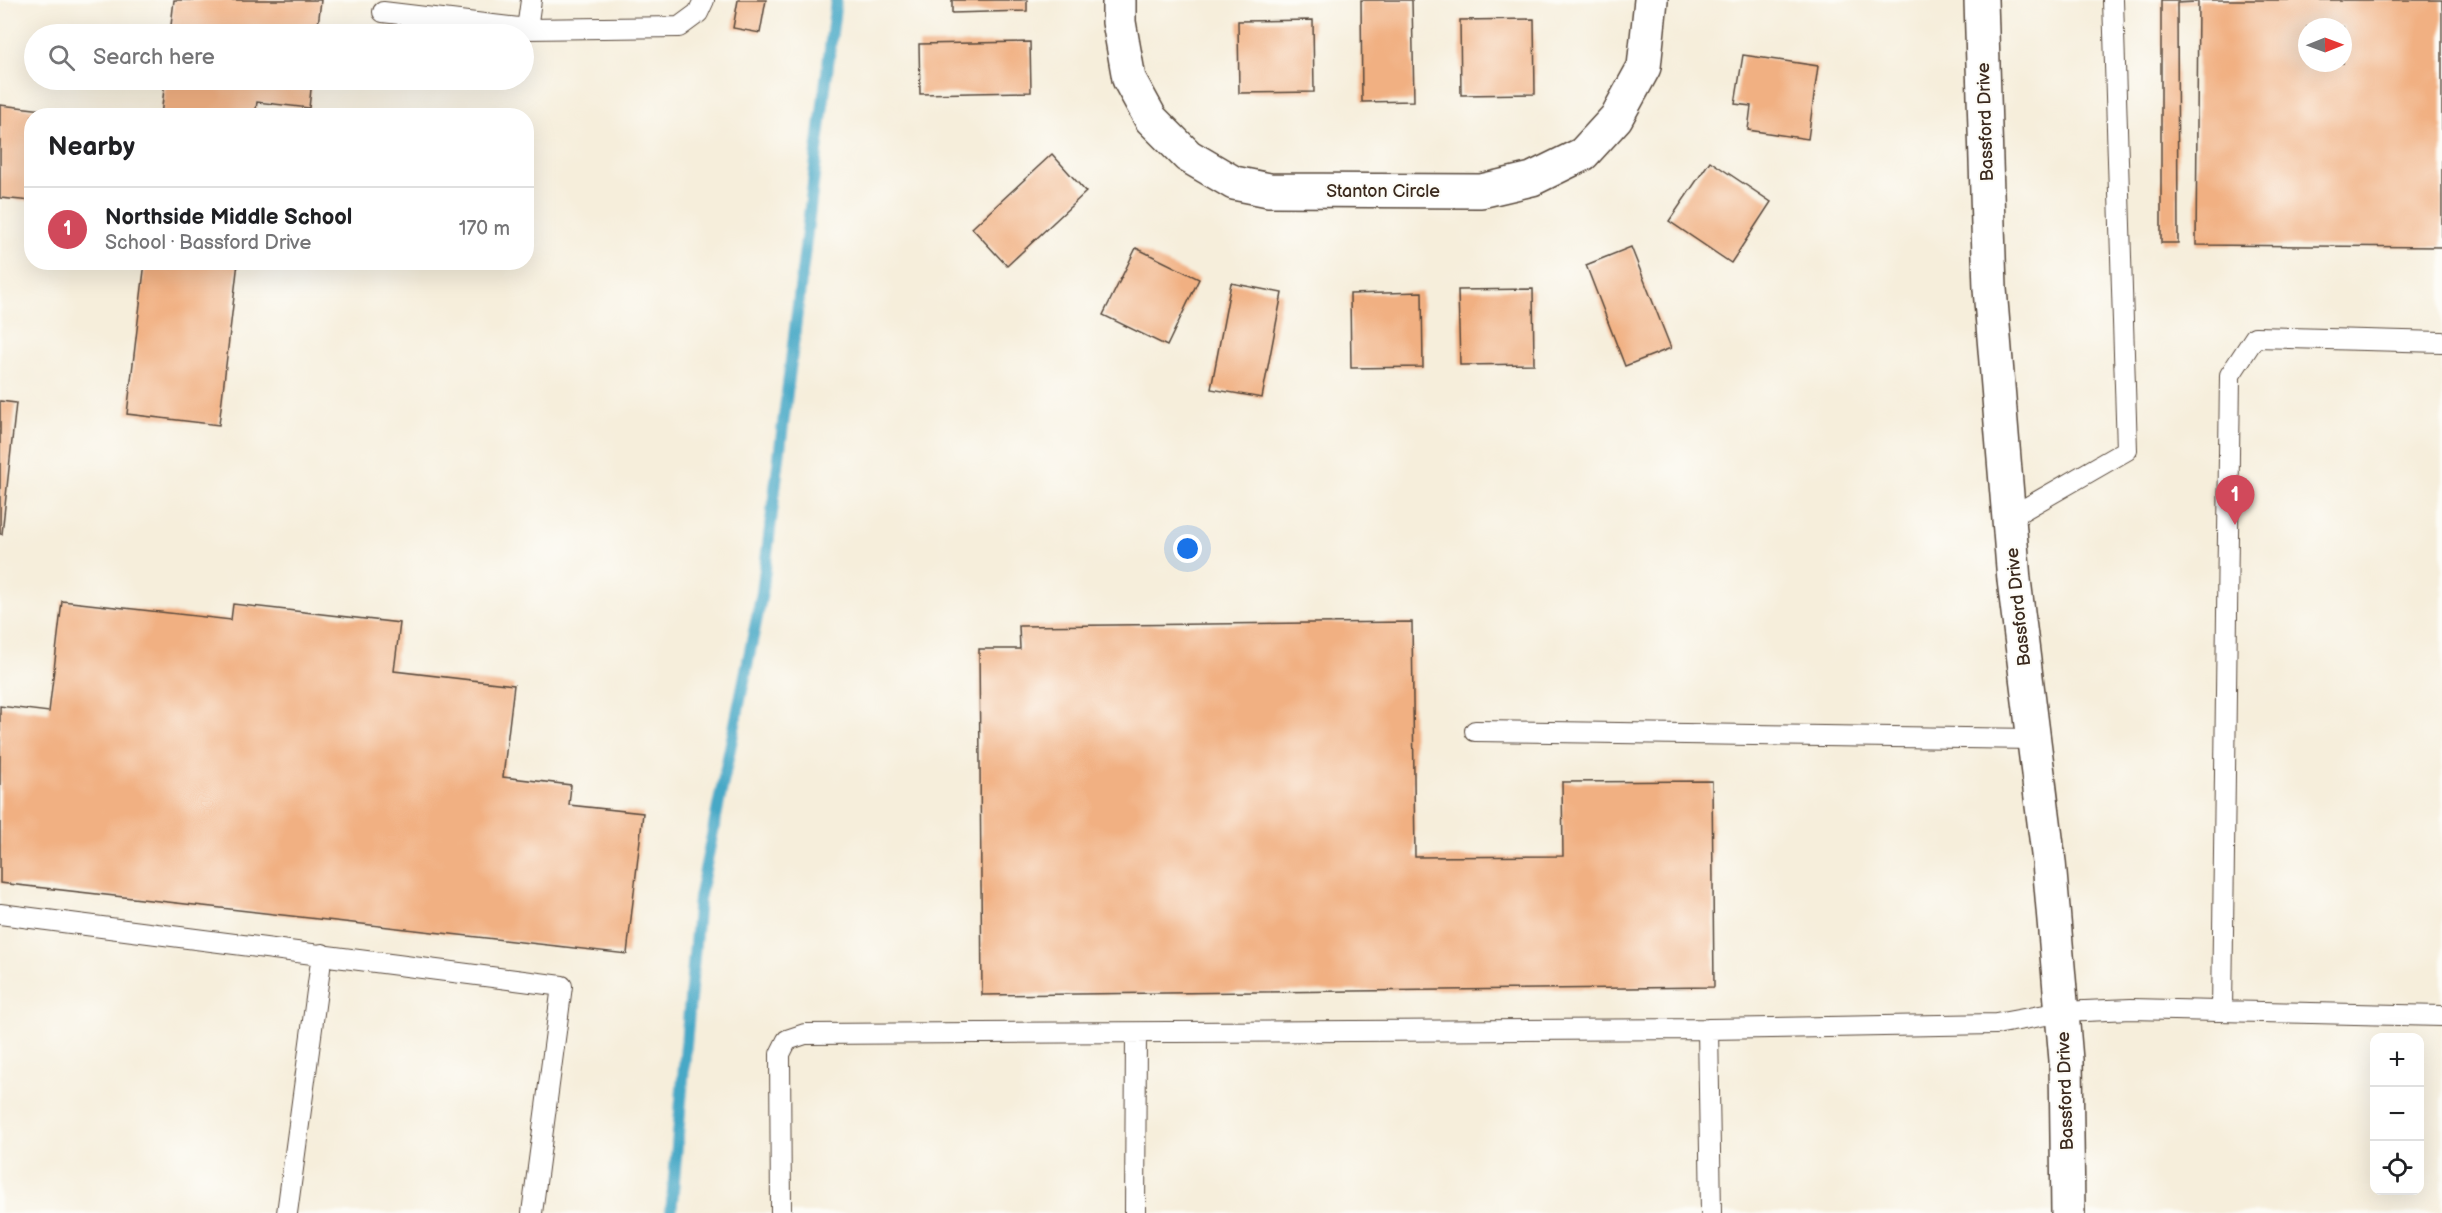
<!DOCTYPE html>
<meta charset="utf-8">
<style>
:root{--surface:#fff;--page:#f6f6f6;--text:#202124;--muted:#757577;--line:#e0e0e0;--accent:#d1495b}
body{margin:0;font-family:"Balsamiq Sans",sans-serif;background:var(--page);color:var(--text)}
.controls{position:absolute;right:18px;bottom:18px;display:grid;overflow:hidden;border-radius:12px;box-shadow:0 6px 24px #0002}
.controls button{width:54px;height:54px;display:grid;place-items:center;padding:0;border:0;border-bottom:2px solid var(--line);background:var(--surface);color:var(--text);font:30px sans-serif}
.compass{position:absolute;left:2298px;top:18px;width:54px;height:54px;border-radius:50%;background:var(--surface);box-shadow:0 6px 24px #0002;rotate:89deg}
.you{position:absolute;left:1188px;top:549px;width:21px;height:21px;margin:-15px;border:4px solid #fff;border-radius:50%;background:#1a73e8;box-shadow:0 0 0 9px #1a73e833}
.badge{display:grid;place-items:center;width:39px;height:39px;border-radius:50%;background:var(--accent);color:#fff;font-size:20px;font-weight:700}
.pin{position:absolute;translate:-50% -50px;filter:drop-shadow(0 2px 3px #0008)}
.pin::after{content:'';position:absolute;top:32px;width:21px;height:18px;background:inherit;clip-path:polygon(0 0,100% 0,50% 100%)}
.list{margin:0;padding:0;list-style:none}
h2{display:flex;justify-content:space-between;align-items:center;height:78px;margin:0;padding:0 24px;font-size:26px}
h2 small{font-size:20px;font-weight:400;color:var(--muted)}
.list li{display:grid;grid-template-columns:39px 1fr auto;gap:18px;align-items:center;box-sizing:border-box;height:84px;padding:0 24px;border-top:2px solid var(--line)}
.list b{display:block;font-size:22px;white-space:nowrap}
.list p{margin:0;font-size:20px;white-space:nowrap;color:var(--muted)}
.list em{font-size:20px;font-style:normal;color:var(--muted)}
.icon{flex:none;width:33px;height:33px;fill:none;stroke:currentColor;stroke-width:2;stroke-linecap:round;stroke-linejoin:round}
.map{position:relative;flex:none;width:2442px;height:1213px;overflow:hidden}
.search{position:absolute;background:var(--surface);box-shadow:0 6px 24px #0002;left:24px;top:24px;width:510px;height:66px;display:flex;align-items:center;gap:15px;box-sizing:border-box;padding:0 21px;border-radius:33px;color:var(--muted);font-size:22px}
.panel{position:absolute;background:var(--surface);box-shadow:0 6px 24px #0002;left:24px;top:108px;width:510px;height:162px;border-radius:24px}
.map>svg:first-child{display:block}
</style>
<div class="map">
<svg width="2442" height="1213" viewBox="0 0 2442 1213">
<rect width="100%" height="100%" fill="#fdfcf7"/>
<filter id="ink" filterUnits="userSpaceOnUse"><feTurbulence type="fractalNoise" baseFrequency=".0167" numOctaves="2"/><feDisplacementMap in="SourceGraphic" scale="12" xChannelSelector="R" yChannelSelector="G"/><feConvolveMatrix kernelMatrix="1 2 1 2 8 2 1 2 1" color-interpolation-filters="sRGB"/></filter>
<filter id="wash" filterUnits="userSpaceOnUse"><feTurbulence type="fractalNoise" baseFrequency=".008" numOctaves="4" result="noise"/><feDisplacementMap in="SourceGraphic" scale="24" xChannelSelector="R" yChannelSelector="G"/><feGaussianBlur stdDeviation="1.35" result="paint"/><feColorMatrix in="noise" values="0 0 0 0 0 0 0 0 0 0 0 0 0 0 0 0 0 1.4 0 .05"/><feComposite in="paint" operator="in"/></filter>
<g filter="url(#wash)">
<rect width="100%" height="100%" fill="#f6eedb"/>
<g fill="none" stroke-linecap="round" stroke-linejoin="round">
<!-- stream -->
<path stroke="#46a8c6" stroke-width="12" d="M671,1213L699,899L762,593L836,0"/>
</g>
<g id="blocks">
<!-- building -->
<path fill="#f1b082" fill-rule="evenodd" d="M174,0H321L317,34H170Z
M738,0H766L760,33L733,28Z
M952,0H1027V11L952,13Z
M1361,0H1412L1414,101L1362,102Z
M2161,0H2196V2L2177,3L2178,243H2161Z
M2198,0H2442V247L2196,245ZM2307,27H2343V63H2307Z
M1534,19L1535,94L1461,95L1460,20Z
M1313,20L1314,92L1239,93L1238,21Z
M1030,42L1031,92L920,94L919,44Z
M1743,55L1818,66L1808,139L1748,130L1751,106L1735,104Z
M165,80H312L309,108L257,102L255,116H161Z
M0,105L78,114L32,116V201L0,198Z
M1052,154L1086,192L1007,266L972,228Z
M1710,161L1771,202L1731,263L1669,221Z
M1631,247L1671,348L1625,366L1586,265Z
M1136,248L1199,279L1167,346L1103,315Z
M145,262H238L219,425L127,414Z
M1231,283L1282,293L1262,398L1211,389Z
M1533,289L1534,364L1460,365L1458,290Z
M1422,292L1423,367L1351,368L1350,294Z
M0,401L16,403L2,534H0Z
M62,601L231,620L233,604L400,623L394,671L514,685L503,777L571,785L569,805L643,813L627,954L0,883V706L49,712Z
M1412,622L1415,857L1563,856L1562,782L1712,781L1714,987L982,995L979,649H1020L1019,626Z"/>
</g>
</g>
<g filter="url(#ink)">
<use href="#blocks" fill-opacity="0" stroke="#57473a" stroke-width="1.5"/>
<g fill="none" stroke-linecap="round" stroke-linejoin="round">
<!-- lane casing -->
<g stroke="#57473a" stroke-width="22">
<path id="lane" d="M383,12L527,29L531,0
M527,29L679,27L698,13L704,0
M2009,518L2127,450L2113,0
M1475,731L2034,739
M0,914L562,986L532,1213
M2222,1011L2230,375L2255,337L2442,342
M1708,1029L1996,1024L2062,1012L2131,1009L2442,1016
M287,1213L322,954
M781,1213L780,1054L787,1040L805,1034L1708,1029L1711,1213
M1135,1213L1136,1033"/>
</g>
<!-- street casing -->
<g stroke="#57473a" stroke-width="36">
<path id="street" d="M1119,0V22L1129,79L1151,119L1188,156L1234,183L1269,190L1481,191L1532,179L1583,154L1616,118L1644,67L1651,0
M1981,0L1990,289L2014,580L2049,862L2066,1060L2068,1213"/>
</g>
<!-- lane -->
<use href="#lane" stroke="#fff" stroke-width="20"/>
<!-- street -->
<use href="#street" stroke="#fff" stroke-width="33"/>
</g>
</g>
<g text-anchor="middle" stroke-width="4.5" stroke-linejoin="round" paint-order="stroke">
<!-- street labels -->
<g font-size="18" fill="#3b2a1e" stroke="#fdfcf7">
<text transform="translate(1985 122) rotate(-92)" y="6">Bassford Drive</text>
<text x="1383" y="197">Stanton Circle</text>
<text transform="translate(2018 607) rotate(-96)" y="6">Bassford Drive</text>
<text transform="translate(2065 1091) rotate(-92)" y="6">Bassford Drive</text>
</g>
</g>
</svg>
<div class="controls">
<button>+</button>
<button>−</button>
<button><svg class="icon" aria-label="locate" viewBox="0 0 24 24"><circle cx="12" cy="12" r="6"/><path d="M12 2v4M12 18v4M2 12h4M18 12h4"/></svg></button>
</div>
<svg class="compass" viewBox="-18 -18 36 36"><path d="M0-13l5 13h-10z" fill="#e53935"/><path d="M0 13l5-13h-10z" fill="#757577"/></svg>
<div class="you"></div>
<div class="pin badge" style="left:2235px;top:525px">1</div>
<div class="search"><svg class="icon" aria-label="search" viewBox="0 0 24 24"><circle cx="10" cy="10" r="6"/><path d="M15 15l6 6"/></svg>Search here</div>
<section class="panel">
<h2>Nearby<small></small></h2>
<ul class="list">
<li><span class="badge">1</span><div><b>Northside Middle School</b><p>School · Bassford Drive</p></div><em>170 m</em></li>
</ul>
</section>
</div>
